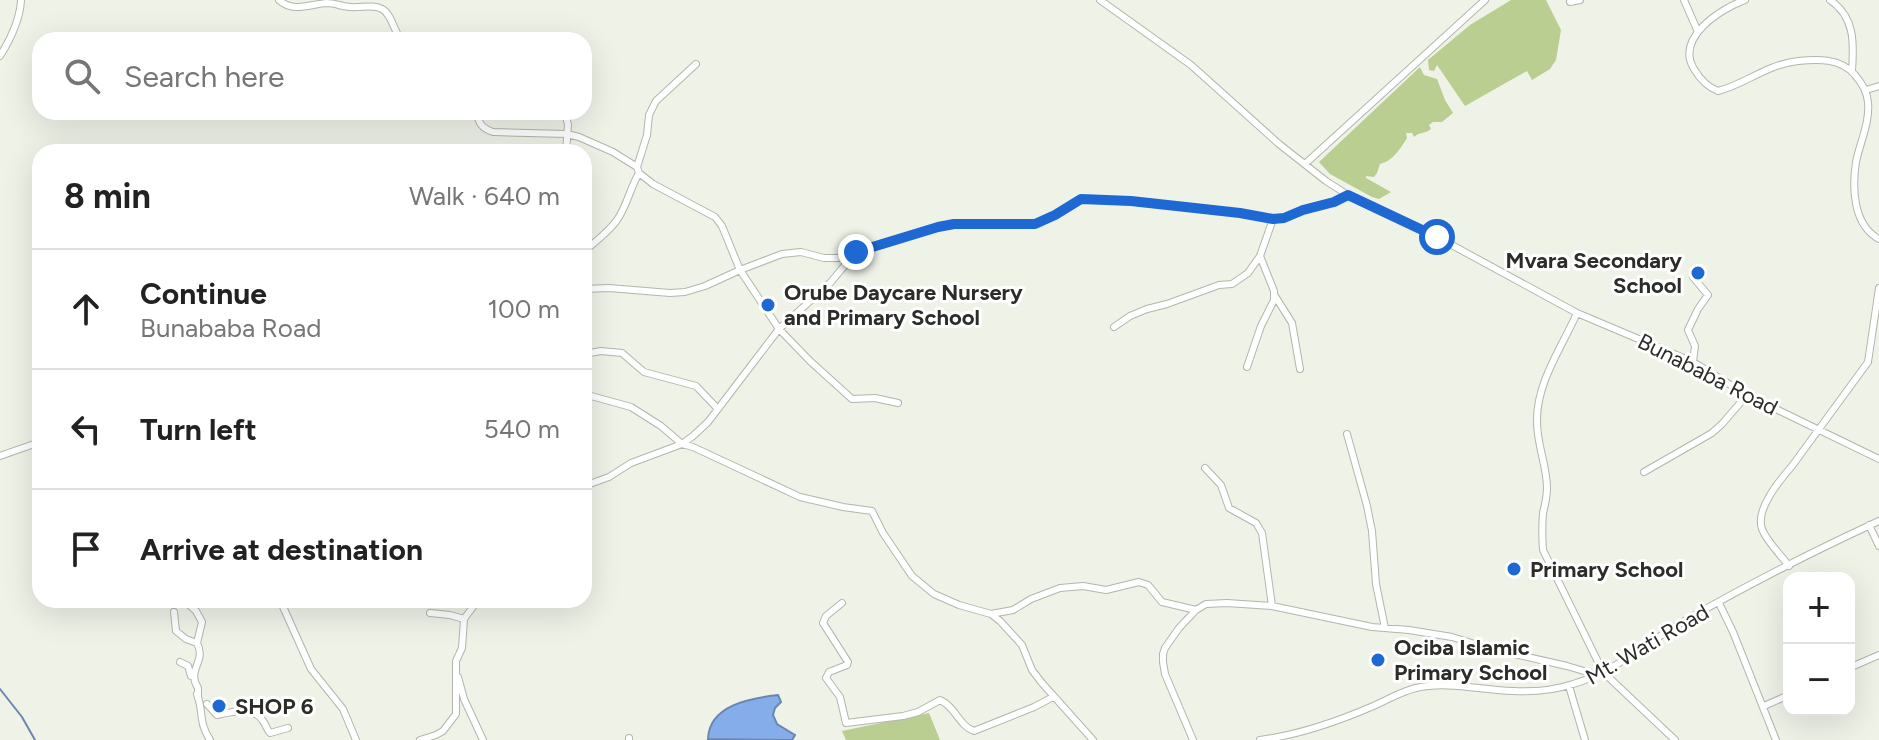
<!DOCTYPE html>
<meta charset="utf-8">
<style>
:root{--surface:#fff;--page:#f6f6f6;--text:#222;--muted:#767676;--line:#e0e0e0}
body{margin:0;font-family:Figtree,sans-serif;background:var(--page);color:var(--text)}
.controls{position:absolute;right:24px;bottom:24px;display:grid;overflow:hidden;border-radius:16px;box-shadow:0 8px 32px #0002}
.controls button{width:72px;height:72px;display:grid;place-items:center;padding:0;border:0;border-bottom:2px solid var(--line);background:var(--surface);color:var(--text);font:40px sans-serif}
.stop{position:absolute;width:24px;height:24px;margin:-18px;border:6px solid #1d68d3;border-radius:50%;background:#fff}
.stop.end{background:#1d68d3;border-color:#fff;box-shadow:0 2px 8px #0008}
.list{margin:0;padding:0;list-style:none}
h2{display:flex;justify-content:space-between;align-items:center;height:104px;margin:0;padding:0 32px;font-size:34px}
h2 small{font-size:26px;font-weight:400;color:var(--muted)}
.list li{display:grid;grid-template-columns:52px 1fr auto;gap:24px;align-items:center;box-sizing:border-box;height:120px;padding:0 32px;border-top:2px solid var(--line)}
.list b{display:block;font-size:30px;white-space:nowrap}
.list p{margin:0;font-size:26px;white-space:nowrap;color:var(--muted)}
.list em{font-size:26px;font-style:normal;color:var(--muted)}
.icon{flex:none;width:44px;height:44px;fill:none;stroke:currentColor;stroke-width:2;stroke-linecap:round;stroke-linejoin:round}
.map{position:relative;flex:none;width:1879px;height:740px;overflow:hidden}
.search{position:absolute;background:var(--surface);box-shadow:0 8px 32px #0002;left:32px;top:32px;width:560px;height:88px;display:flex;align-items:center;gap:20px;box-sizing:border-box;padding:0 28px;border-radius:24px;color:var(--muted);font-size:30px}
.panel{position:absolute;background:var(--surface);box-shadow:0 8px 32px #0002;left:32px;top:144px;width:560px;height:464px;border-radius:24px}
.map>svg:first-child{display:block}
</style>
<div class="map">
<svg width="1879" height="740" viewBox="0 0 1879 740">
<rect width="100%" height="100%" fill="#eef2e7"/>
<!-- green -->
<path fill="#bace91" d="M1511,0H1546L1561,30L1556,60L1550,69L1532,80L1527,71L1465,106L1437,65L1434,71L1429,70L1428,60L1470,25Z
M1420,67L1424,75L1437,79L1445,100L1453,113L1442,122H1433L1429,125L1431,129C1425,134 1419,132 1414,137L1412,133H1406L1407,138C1400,149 1393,161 1380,164L1377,173L1374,177L1366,176V178L1391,192L1379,199L1372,197L1330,174L1319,162Z
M929,713L940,740H846L842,731Z"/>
<!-- water -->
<path fill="#85adea" stroke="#6a87b0" stroke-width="2" d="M778,695L781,702L775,708L773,715L777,724L795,735L792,740L708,739C709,705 751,698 778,695Z"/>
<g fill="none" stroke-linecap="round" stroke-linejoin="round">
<!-- stream -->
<path stroke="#6a87b0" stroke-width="2" d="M0,689L22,717L35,740"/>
<!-- minor casing -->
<g stroke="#b2b6ac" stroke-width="8">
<path id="minor" d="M279,0C293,13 310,4 327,3C335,3 343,7 351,7C361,8 374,4 382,9C391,13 394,31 401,40
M1100,0L1191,65L1279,144L1326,181L1348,195L1437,237L1577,313L1693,362L1747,395L1879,459
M1684,0L1698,32
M1745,0C1720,9 1675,38 1694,69C1700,79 1707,87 1718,91C1746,84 1765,65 1798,61C1818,59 1841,58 1855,75C1862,83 1867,91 1868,102C1870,123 1860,142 1856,162C1852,188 1853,225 1879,239
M1830,0C1855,17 1854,43 1852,71
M1570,2L1580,0
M0,56C10,40 20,19 21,0
M1866,90L1879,86
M476,112C479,123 481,128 493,132L567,134L579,137L613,152L637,167L639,173L653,184L715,217L722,226L740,270L779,329L810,361L852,399L875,398L898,403
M565,112L568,125L566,152
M1305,164L1485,0
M637,167L647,135L649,115L656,101L696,64
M584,252C595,241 609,232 617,220C627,206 630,188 639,173
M1693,277L1708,295L1698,309L1688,330L1695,346L1693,362
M584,289L609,288L670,293L685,292L705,286L740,270L782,254L801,252L824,258H838L938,227L954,224H1035L1055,215L1081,199L1131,201L1240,213L1273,219L1284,218L1303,210L1334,202L1348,195
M1275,296L1292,323L1300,369
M1577,313C1562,347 1536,383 1537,422C1537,445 1547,466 1547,488C1547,497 1545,505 1543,513C1542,525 1542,537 1543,550L1603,672L1675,740
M1114,327L1130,316L1147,309L1167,304L1219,285L1232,284L1248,273L1260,256L1273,219
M584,354L601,351L622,353L644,372L696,386L718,409
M1247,367L1261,326L1274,300V291L1260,256
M584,394L631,407L661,426L682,444L693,447L800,497L843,507L872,511L883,533L912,576L934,594L959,605L991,614L1000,621L1022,645L1032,670L1042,683L1093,740
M1347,434L1367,506L1372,531L1376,584L1385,628
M0,456L40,442
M1205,468L1221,485L1229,508L1256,523L1262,533L1272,606
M1644,472L1712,433L1722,424L1747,395
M584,486L609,477L631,463L682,444L693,436L708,422L779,329L830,283L856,252
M1869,525L1879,546
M1789,566C1781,555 1767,542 1762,529C1755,509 1780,480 1792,466L1868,362L1879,288
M184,600L196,611L202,622L197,643
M280,600L311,669L343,709L356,740
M842,603L826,616L823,623L848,662L847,665L829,672L826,678L840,697L846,723L903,716L918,712L940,700C955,706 959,726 974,731L1034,707L1053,697
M1719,603L1733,632L1776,740
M174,612L176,631L186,639L197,643C207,662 186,669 198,688V698
M430,613L450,615L464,619
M991,614L1013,610L1031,599L1060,588L1083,586L1106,590L1139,582L1148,585L1162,602L1196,610
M180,662L188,666L191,676
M1849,668L1879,655
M458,677L464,699L483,740
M1569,686L1585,740
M197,694C204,713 198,721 210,740
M207,704L217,715C232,712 253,705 263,721C266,725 267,730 270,733L288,728
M1764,706L1789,695
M629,738V740
M420,740L436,735L443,731L456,714V661L462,648L464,619L478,600
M1193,740L1165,674L1163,662V654L1165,648L1179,628L1196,610L1206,604L1227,603L1272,606L1372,627L1409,630L1452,637L1488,648L1567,666L1597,675
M1260,740C1298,735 1336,722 1371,707C1386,701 1399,692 1416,688C1447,681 1481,690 1513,691C1532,692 1555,690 1573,684C1612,673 1644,645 1679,624C1743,587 1812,552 1879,521"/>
</g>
<!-- minor -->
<use href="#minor" stroke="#fff" stroke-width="6"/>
</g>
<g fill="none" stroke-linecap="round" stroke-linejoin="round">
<!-- route -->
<path stroke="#1d68d3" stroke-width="10" d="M856,252L938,227L954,224H1035L1055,215L1081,199L1131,201L1240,213L1273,219L1284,218L1303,210L1334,202L1348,195L1437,237"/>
</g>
<!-- markers -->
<g fill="#1d68d3" stroke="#fff" stroke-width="3">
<circle cx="1698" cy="273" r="8"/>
<circle cx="768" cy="305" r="8"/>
<circle cx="1514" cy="569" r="8"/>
<circle cx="1378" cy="660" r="8"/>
<circle cx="219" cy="706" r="8"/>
</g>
<g text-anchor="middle" stroke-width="6" stroke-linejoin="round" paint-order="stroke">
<!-- poi labels -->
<g font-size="22" font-weight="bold" fill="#2c2d29" stroke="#fff" text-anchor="start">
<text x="1682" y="268" text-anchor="end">Mvara Secondary<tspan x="1682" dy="25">School</tspan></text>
<text x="784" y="300">Orube Daycare Nursery<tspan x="784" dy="25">and Primary School</tspan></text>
<text x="1530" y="577">Primary School</text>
<text x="1394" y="655">Ociba Islamic<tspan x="1394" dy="25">Primary School</tspan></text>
<text x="235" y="714">SHOP 6</text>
</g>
<!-- street labels -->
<g font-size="22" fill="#2c2d29" stroke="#fff">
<text transform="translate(1708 374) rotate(27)" y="8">Bunababa Road</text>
<text transform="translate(1647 644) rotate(-30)" y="8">Mt. Wati Road</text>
</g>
</g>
</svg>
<div class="controls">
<button>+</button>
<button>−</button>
</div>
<div class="stop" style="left:1437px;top:237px"></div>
<div class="stop end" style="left:856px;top:252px"></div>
<div class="search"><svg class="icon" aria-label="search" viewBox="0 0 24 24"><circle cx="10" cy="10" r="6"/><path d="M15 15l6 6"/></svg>Search here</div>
<section class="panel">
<h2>8 min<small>Walk · 640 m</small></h2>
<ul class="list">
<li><svg class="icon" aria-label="ahead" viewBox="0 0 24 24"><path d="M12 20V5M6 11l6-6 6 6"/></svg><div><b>Continue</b><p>Bunababa Road</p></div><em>100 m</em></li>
<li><svg class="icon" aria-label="left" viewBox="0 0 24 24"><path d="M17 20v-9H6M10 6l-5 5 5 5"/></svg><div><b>Turn left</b></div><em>540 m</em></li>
<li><svg class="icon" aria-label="arrive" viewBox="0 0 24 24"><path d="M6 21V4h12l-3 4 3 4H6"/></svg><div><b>Arrive at destination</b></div></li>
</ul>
</section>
</div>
